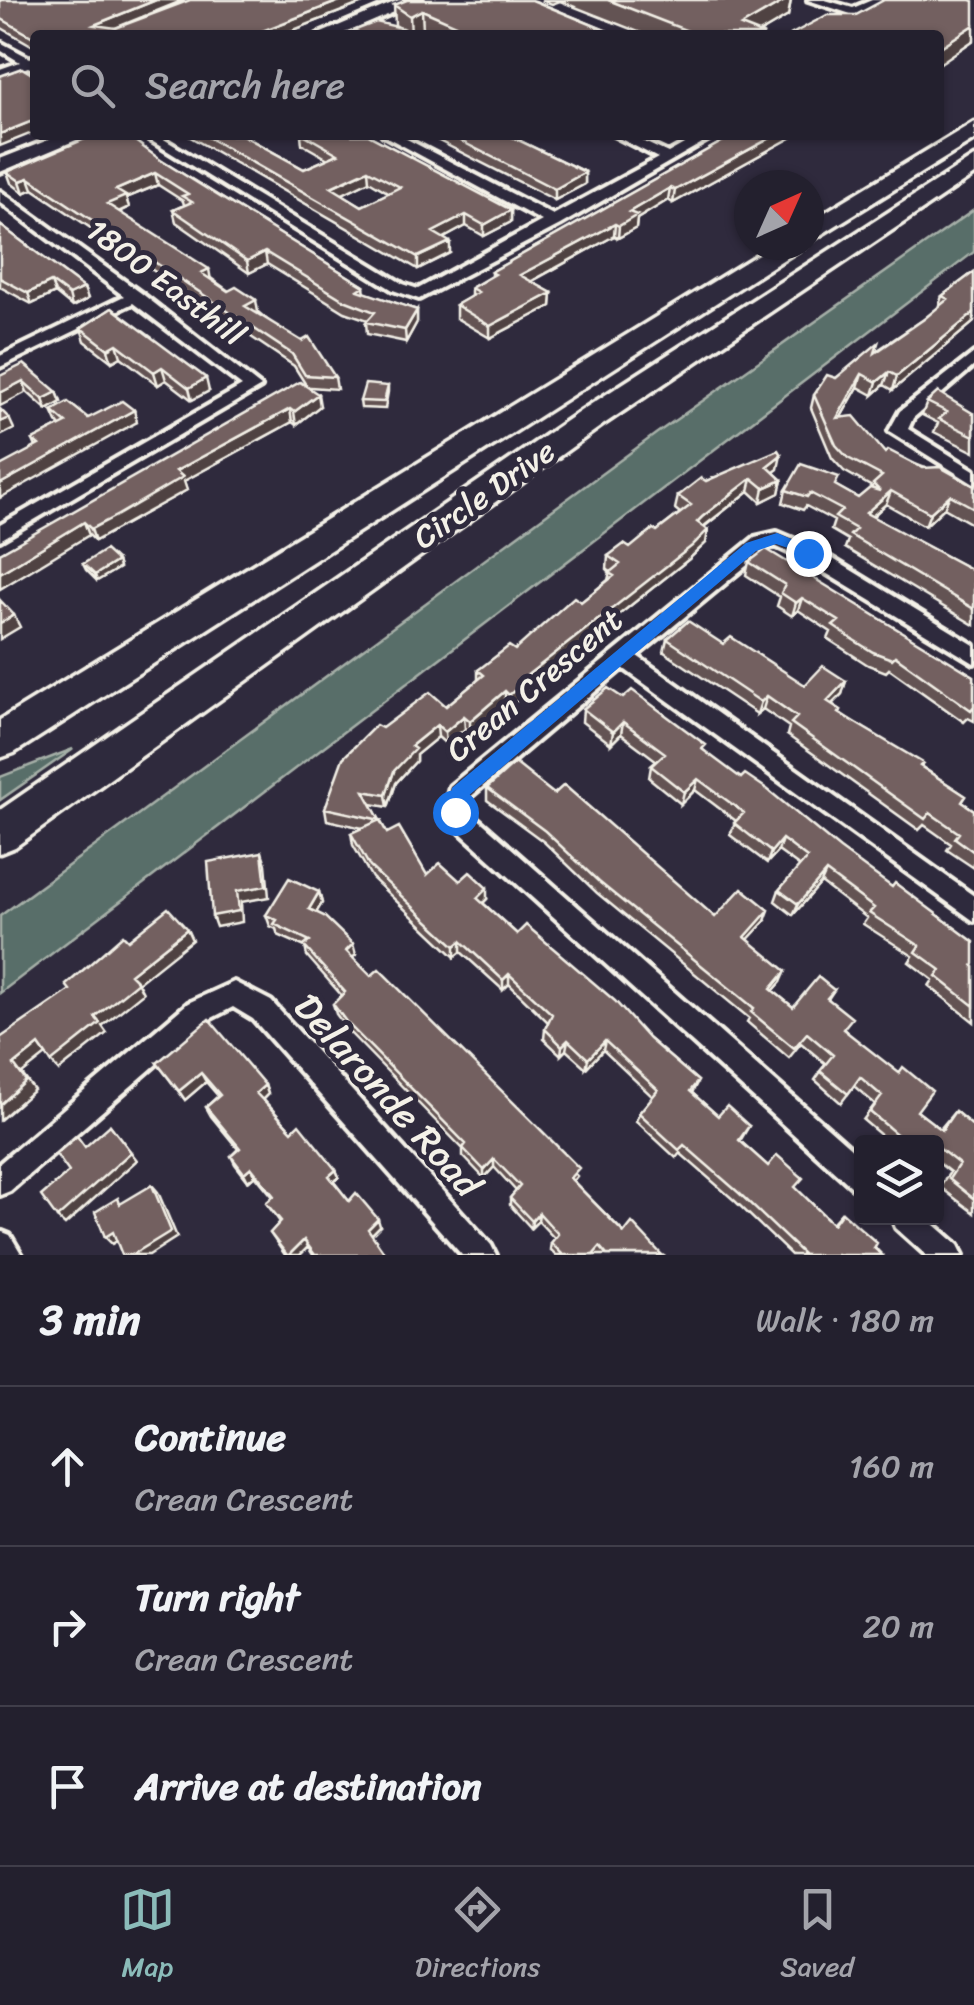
<!DOCTYPE html>
<meta charset="utf-8">
<style>
:root{--surface:#23202e;--page:#2b2836;--text:#f1f3f6;--muted:#a3a3aa;--line:#403e4a;--accent:#8bbbb9}
body{margin:0;font-family:Sriracha,sans-serif;background:var(--page);color:var(--text)}
.controls{position:absolute;right:30px;bottom:30px;display:grid;overflow:hidden;border-radius:10px;box-shadow:0 2px 8px #0004}
.controls button{width:90px;height:90px;display:grid;place-items:center;padding:0;border:0;border-bottom:2px solid var(--line);background:var(--surface);color:var(--text);font:50px sans-serif}
.compass{position:absolute;left:734px;top:170px;width:90px;height:90px;border-radius:50%;background:var(--surface);box-shadow:0 2px 8px #0004;rotate:45deg}
.stop{position:absolute;width:30px;height:30px;margin:-22px;border:8px solid #1a73e8;border-radius:50%;background:#fff}
.stop.end{background:#1a73e8;border-color:#fff;box-shadow:0 2px 10px #0008}
.list{margin:0;padding:0;list-style:none}
h2{display:flex;justify-content:space-between;align-items:center;height:130px;margin:0;padding:0 40px;font-size:42px}
h2 small{font-size:32px;font-weight:400;color:var(--muted)}
.list li{display:grid;grid-template-columns:65px 1fr auto;gap:30px;align-items:center;box-sizing:border-box;height:160px;padding:0 40px;border-top:2px solid var(--line)}
.list b{display:block;font-size:38px;white-space:nowrap}
.list p{margin:0;font-size:32px;white-space:nowrap;color:var(--muted)}
.list em{font-size:32px;font-style:normal;color:var(--muted)}
.icon{flex:none;width:55px;height:55px;fill:none;stroke:currentColor;stroke-width:2;stroke-linecap:round;stroke-linejoin:round}
.map{position:relative;flex:none;width:974px;height:1255px;overflow:hidden}
.search{position:absolute;background:var(--surface);box-shadow:0 2px 8px #0004;left:30px;right:30px;top:30px;height:110px;display:flex;align-items:center;gap:25px;box-sizing:border-box;padding:0 35px;border-radius:10px;color:var(--muted);font-size:38px}
.sheet{height:610px;background:var(--surface)}
nav{display:flex;justify-content:space-around;align-items:center;box-sizing:border-box;height:140px;border-top:2px solid var(--line);background:var(--surface);font-size:28px;color:var(--muted)}
nav a{display:grid;justify-items:center;gap:5px}
nav .on{color:var(--accent)}
.map>svg:first-child{display:block}
</style>
<div class="map">
<svg width="974" height="1255" viewBox="0 0 974 1255">
<rect width="100%" height="100%" fill="#2f2a3d"/>
<filter id="ink" filterUnits="userSpaceOnUse"><feTurbulence type="fractalNoise" baseFrequency=".01" numOctaves="2"/><feDisplacementMap in="SourceGraphic" scale="20" xChannelSelector="R" yChannelSelector="G"/><feConvolveMatrix kernelMatrix="1 2 1 2 8 2 1 2 1" color-interpolation-filters="sRGB"/></filter>
<g filter="url(#ink)">
<!-- green -->
<path fill="#586e69" stroke="#a6b0a8" stroke-width="2.5" d="M974,210V252L0,993V916L657,433Z
M73,749L72,750L0,800V777Z"/>
<g fill="none" stroke-linecap="round" stroke-linejoin="round">
<!-- street casing -->
<g stroke="#f4f1e8" stroke-width="8">
<path id="street" d="M808,0H825L853,8L872,0H886L854,15Z
M0,42L30,58L35,56V70L28,67L0,77V69L20,62L0,50Z
M142,135H157L403,284L418,289L542,221L383,135H399L553,215L658,158L613,135H629L668,153L700,135H716L560,225L419,299L393,290Z
M0,191L141,293L261,387L0,540V525L242,386L133,303L0,367V356L124,296L0,202Z
M974,353V366L913,418L908,429L974,470V484L889,431L900,411Z
M777,532L815,548L974,645V663L801,558L775,546L768,548L637,656L974,896V921L623,668L469,798L467,809L862,1158V1191L852,1187L461,833L444,812L450,786L755,537Z
M234,982L271,1001L491,1245L496,1255H462L253,1019L233,1007L206,1021L10,1191L0,1195V1163L188,1003Z
M892,1218H927L958,1245L963,1255H926L896,1228Z
M0,1231L10,1235L22,1255H0Z"/>
</g>
<!-- secondary casing -->
<g stroke="#f4f1e8" stroke-width="8">
<path id="secondary" d="M399,0H422L341,35H317Z
M61,135H88L0,172V159Z"/>
</g>
<!-- highway casing -->
<g stroke="#f4f1e8" stroke-width="7">
<path id="highway" d="M974,122V140L809,242V222Z
M974,157V175L604,424L15,847L0,853V810L582,410Z
M773,245H806L14,753L0,758V720Z"/>
</g>
<!-- street -->
<use href="#street" fill="#2f2a3d" fill-rule="evenodd"/>
<!-- secondary -->
<use href="#secondary" fill="#2f2a3d" fill-rule="evenodd"/>
<!-- highway -->
<use href="#highway" fill="#2f2a3d" fill-rule="evenodd"/>
</g>
<!-- wall -->
<path fill="#635353" stroke="#f4f1e8" stroke-width="2.5" fill-rule="evenodd" d="M0,0H184L116,28L190,0H370L281,35H35V47L0,27Z
M541,0H791L788,16L759,33L764,35H646L560,1L552,4Z
M535,1L617,35H435L423,30L411,35L402,29V35H343L400,28L395,25L394,5Z
M187,135H252L246,137L304,169L328,159L302,144L301,135H368L511,210V222L484,236L466,226L444,238L450,253L418,269ZM369,181L389,193L362,206L342,194Z
M427,135H529L518,140L585,172V184L555,200Z
M734,135H796L673,203L668,200L637,219L636,228L618,238L614,236L531,282L552,293L551,306L490,338L456,318V305L471,297V288L491,276V272Z
M162,161L364,286L365,293L417,310V322L406,342L367,334L366,322L368,320L345,312L267,264L249,273L176,222L173,210L184,205L183,201L158,185L126,198L129,207L119,212L258,312L335,377L337,389L309,387L320,406L296,425L292,422L184,481L187,490L95,541L89,535L0,553L306,385L294,366L33,189L24,193L11,183L7,172Z
M0,225L84,288L88,299L72,307L55,293L32,304L0,287Z
M974,272V322L893,390L884,385L873,395L858,387L841,417L885,453L974,486V525L944,508L925,526L886,504L872,517L974,571V625L845,548L848,540L831,530L834,521L806,506L803,510L783,503L786,490L836,486L858,498L872,488V487L844,471L832,458L811,408L814,395L836,378L924,319L938,308L942,296Z
M112,308L209,391L192,400L166,380L158,385L121,357L112,362L85,341L81,328Z
M0,376L57,392L61,402L47,410L27,392Z
M388,386V392L385,409L361,408L360,401Z
M927,402L974,414V452L934,432L938,423L922,415Z
M134,410L137,422L36,447L33,440L60,426L57,422L52,411L88,418Z
M778,469L773,472L782,480L779,493L761,502L749,491L704,527L706,543L689,559L528,687V692L509,707L505,704L470,733L465,729L446,744L438,737L416,755V761L396,783L388,807L371,804L387,833L427,875L460,881L487,899L483,903L517,934L649,1039L698,1081L692,1093L718,1116L749,1126L740,1141L768,1166L795,1188L832,1223L842,1212L882,1255H791L735,1201L680,1153L676,1158L636,1121L639,1113L653,1097L603,1050L586,1068L566,1050L561,1055L544,1039L545,1029L548,1022L509,984L503,990L461,952L455,957L372,878L353,845L351,833L363,828L327,820L325,808L382,728L446,706L478,680V670L515,650L581,602L608,580L610,572L607,569L608,556L630,548L657,531L680,513L675,509L678,496L706,481Z
M117,561L119,568L97,581L86,570L83,564Z
M749,562L974,676V721L968,718L964,722L889,669L886,672L868,665L828,639L831,632L798,610L792,616L777,606L780,597L746,575Z
M667,639L723,644L805,685L846,681L842,694L832,704L841,710L840,713L966,796L962,802L974,810V868L947,850L951,844L924,825L919,830L787,735L789,727L763,709L757,714L664,652Z
M623,698L704,751L974,967V1022L929,986L933,980L909,962L913,956L863,924L867,918L821,883L793,915L775,901L779,890L800,867L778,851L767,863L730,835L736,821L695,790L681,804L649,778L651,766L657,761L621,734L611,744L582,722L583,709Z
M487,788L554,794L715,917L765,921L748,939L781,982L773,991L793,1007L834,990L828,999L844,1029L917,1111L940,1129L955,1111L974,1127V1213L940,1187L950,1172L936,1161V1142H889L863,1120L875,1104L854,1086L841,1103L815,1080L826,1064L801,1043L789,1058L747,1022L749,1018L597,893L544,842L487,800Z
M319,892L322,903L316,912L356,955L352,957L577,1176L573,1181L624,1233L662,1255H556L550,1249L551,1243L555,1239L538,1221L531,1228L510,1205V1198L516,1191L494,1167L484,1178L463,1156V1149L350,1033L336,1014L333,1004L342,996L307,956L305,947L278,935L276,929L270,926L266,915Z
M157,1063L265,1085L268,1094L263,1099L292,1131L336,1170L339,1177L334,1182L349,1201L380,1226L371,1235L386,1255H313L308,1247L300,1255H285L270,1233L280,1222L266,1203L273,1197L255,1175L248,1181L235,1164L231,1156L238,1149L211,1116L206,1107L218,1096L206,1082L185,1100Z"/>
<!-- shaded-wall -->
<path fill="#504343" stroke="#f4f1e8" stroke-width="2.5" d="M156,0H184L98,35L94,25Z
M342,0H370L281,35H252Z
M786,0H791L788,16L756,35L741,26Z
M422,10L423,30L411,35L410,16Z
M974,25V40L939,64V48Z
M402,28V35H385Z
M35,120V132L0,146V134Z
M508,135H529L507,146Z
M776,135H796L673,203L675,190Z
M368,170L369,181L332,199L331,187Z
M585,172V184L555,200V189Z
M155,173L158,185L126,198L129,207L110,216L107,204L116,190Z
M29,178L33,189L24,193L20,181Z
M670,188L668,200L637,219L636,228L618,238L619,226L629,212Z
M511,210V222L484,236V225Z
M466,215V226L433,244V232Z
M615,224L614,236L519,288L520,275Z
M450,242V253L418,269V257Z
M265,252L267,264L249,273L247,261Z
M209,269L211,281L201,273Z
M51,282L55,293L32,304L28,293Z
M84,288L88,299L72,307L69,295Z
M552,293L551,306L490,338V326Z
M256,300L258,312L247,318L245,306Z
M417,310V322L406,342L405,330Z
M974,313V322L893,390L897,376Z
M117,344L121,357L112,362L108,349Z
M162,367L166,380L158,385L154,372Z
M889,372L884,385L873,395L877,382Z
M862,374L858,387L833,431L837,418Z
M206,378L209,391L192,400L189,388Z
M23,381L27,392L0,406V393Z
M57,392L61,402L47,410L43,399Z
M318,394L320,406L296,425L294,412Z
M290,409L292,422L184,481L187,490L95,541L91,529L176,471Z
M134,410L137,422L0,498V484Z
M9,418L14,429L0,436V422Z
M781,455L778,469L764,480L767,466Z
M752,478L749,491L699,530L697,522L702,517Z
M782,480L779,493L761,502L764,488Z
M891,491L886,504L861,526L866,513Z
M950,495L944,508L925,526L930,513Z
M84,522L89,535L0,589V573Z
M708,530L706,543L689,559L528,687V692L509,707V695L525,677Z
M117,561L119,568L97,581L95,575Z
M802,598L798,610L792,616L796,603Z
M14,615L20,627L0,639V623Z
M846,681L842,694L823,713L827,701Z
M505,691V704L470,733V721Z
M767,696L763,709L757,714L761,702Z
M464,716L465,729L446,744L445,732Z
M623,722L621,734L611,744L613,732Z
M437,725L438,737L416,755V761L396,783L388,807L386,795L394,771L411,746Z
M698,779L695,790L681,804L684,792Z
M782,839L778,851L767,863L771,852Z
M262,852L266,864L269,897L241,902L242,922L216,927L212,916L237,891Z
M826,872L821,883L793,915L798,904Z
M487,888V899L477,909V898Z
M319,892L322,903L312,920L309,909Z
M769,910L765,921L741,947L745,937Z
M187,929L192,940L138,983L143,993L102,1026L107,1033L59,1071L51,1062L95,1017L130,974Z
M461,941V952L455,957V946Z
M353,944L356,955L348,961L346,951Z
M786,971L781,982L766,999L771,989Z
M509,974V984L503,990V980Z
M568,1040L566,1050L561,1055L562,1046Z
M605,1041L603,1050L586,1068L588,1059Z
M39,1045L46,1055L22,1074L34,1090L0,1120V1105L14,1065Z
M201,1073L206,1082L185,1100L179,1091Z
M265,1085L268,1094L260,1102L256,1093Z
M110,1125L137,1160L65,1225L57,1218Z
M494,1159V1167L484,1178V1170Z
M251,1167L255,1175L248,1181L244,1173Z
M336,1170L339,1177L332,1184L329,1176Z
M152,1185L158,1192L177,1237L149,1255H132Z
M539,1213L538,1221L531,1228L532,1221Z
M378,1219L380,1226L370,1236L368,1229Z
M113,1232L120,1239L112,1244L105,1237Z
M304,1240L308,1247L300,1255H289Z"/>
<!-- building -->
<path fill="#736060" stroke="#f4f1e8" stroke-width="2.5" fill-rule="evenodd" d="M0,0H156L94,25L116,28L190,0H342L252,35H35V38L0,18Z
M407,0H532L617,35H479L422,10L410,16L394,5Z
M608,0H786L741,26L764,35H698Z
M884,0H971L974,1V25L939,48V35H790L827,15H856Z
M376,22L402,28L386,35H343Z
M22,68L35,76V120L0,134V76Z
M94,135H127L162,161L364,286L358,290L417,310L405,330L366,322L375,312L344,300L265,252L247,261L173,210L192,202L182,196L188,194L155,173L116,190L126,196L107,204L209,269L201,273L228,291L236,287L256,300L245,306L302,341L309,337L335,377L305,375L292,354L29,178L20,181L7,172Z
M204,135H242L304,169L338,154L305,135H368L511,210L484,225L466,215L433,232L450,242L418,257ZM368,170L400,187L362,206L331,187Z
M449,135H508L585,172L555,189Z
M734,135H776L675,190L670,188L629,212L637,215L619,226L615,224L520,275L552,293L490,326L456,305L478,292L471,288L495,274L491,272Z
M0,225L84,288L69,295L51,282L28,293L0,278Z
M974,272V313L897,376L889,372L877,382L862,374L837,418L854,416L885,453L888,450L923,468L940,467L974,486V508L950,495L930,513L891,491L866,513L974,571V609L850,535L856,529L835,517L842,510L810,493L807,497L786,490L801,464L839,477L835,485L858,498L870,488L880,491L873,484L882,476L848,458L836,445L814,395L827,375L836,378L878,343L875,353L924,319L948,299L942,296Z
M112,308L206,378L189,388L162,367L154,372L117,344L108,349L81,328Z
M24,364L57,392L43,399L23,381L0,393V376Z
M300,382L318,394L294,412L290,409L176,471L183,477L118,515L91,529L84,522L0,573V553Z
M365,384L388,386L384,402L360,401Z
M938,392L974,414V436L939,419L947,412L927,402Z
M122,401L134,410L0,484V466L39,445L33,440L66,423L52,411L68,402L88,418Z
M0,409L9,418L0,422Z
M778,450L781,455L767,466L782,480L764,488L752,478L702,517L697,522L708,530L692,546L525,677L528,679L509,695L505,691L470,721L464,716L445,732L437,725L411,746L415,749L394,771L386,795L364,791L387,833L399,827L427,875L440,863L460,881L470,872L487,888L477,898L517,934L526,925L615,1001L649,1039L698,1081L690,1091L718,1116L727,1106L749,1126L739,1140L768,1166L777,1155L803,1178L795,1187L833,1224L842,1212L877,1243L874,1248L882,1255H804L739,1193L684,1145L679,1150L639,1113L658,1090L605,1041L588,1059L568,1040L562,1046L545,1029L552,1014L509,974L503,980L461,941L455,946L370,867L351,833L380,820L325,808L343,758L376,725L382,728L430,692L446,706L484,675L478,670L509,646L515,650L574,597L581,602L614,576L609,573L620,564L608,556L624,544L630,548L653,529L657,531L691,505L678,496L701,478L706,481Z
M766,549L974,676V706L971,710L895,656L892,659L873,652L852,639L833,626L839,621L802,598L796,603L781,593L785,585L749,562Z
M105,550L117,561L95,575L83,564Z
M0,600L14,615L0,623Z
M688,621L723,644L731,637L805,685L823,666L846,681L827,701L841,710L839,713L923,763L920,766L966,796L962,802L974,810V852L955,838L959,833L930,813L925,819L791,723L797,717L767,696L761,702L667,639Z
M608,688L623,698L632,690L706,745L702,749L741,778L745,774L767,789L840,849L892,887L895,883L974,942V964L973,966L974,967V1006L936,976L941,970L916,952L920,946L869,913L874,908L826,872L798,904L779,890L807,858L782,839L771,852L734,823L744,813L698,779L684,792L651,766L665,753L623,722L613,732L583,709Z
M515,763L554,794L564,785L715,917L742,888L769,910L745,937L786,971L771,989L793,1007L818,977L834,990L827,998L852,1018L843,1029L899,1073L903,1067L932,1091L917,1111L942,1130L955,1111L974,1127V1199L949,1179L959,1164L936,1146V1142H933L928,1139L926,1142H906L870,1112L882,1096L860,1077L848,1094L820,1071L833,1055L807,1033L794,1048L751,1012L754,1008L599,882L545,831L487,788Z
M262,852L266,886L237,891L239,911L212,916L208,862Z
M289,878L319,892L309,909L324,916L353,944L346,951L371,976L379,969L538,1127L579,1168L570,1178L624,1233L632,1223L662,1255H607L600,1247L593,1255H563L551,1243L558,1234L539,1213L532,1221L510,1198L520,1186L494,1159L484,1170L463,1148L466,1144L347,1023L333,1004L345,992L304,946L310,941L274,924L277,920L266,915Z
M168,908L187,929L130,974L138,982L95,1017L100,1023L51,1062L39,1045L14,1065L26,1081L0,1105V1044L1,1043L0,1038L70,990L66,985L123,935L128,940Z
M209,1019L265,1085L256,1093L292,1131L299,1124L336,1170L329,1176L349,1201L356,1193L378,1219L368,1229L386,1255H315L304,1240L289,1255H287L270,1233L281,1221L266,1203L274,1196L251,1167L244,1173L231,1156L240,1148L206,1107L220,1095L201,1073L179,1091L157,1063Z
M110,1125L131,1152L57,1218L41,1196L69,1172L56,1154L77,1136L85,1147Z
M152,1185L171,1231L132,1255H122L113,1232L105,1237L95,1212L118,1198L120,1204Z"/>
</g>
<!-- route -->
<path fill="#1a73e8" d="M777,533L814,549V557L776,544L756,551L467,797L462,817H449L452,788L746,543Z"/>
<g text-anchor="middle" stroke-width="10" stroke-linejoin="round" paint-order="stroke">
<!-- street labels -->
<g font-size="32" fill="#f4f1e8" stroke="#2f2a3d">
<text transform="translate(166 282) rotate(37)" y="11">1800 Easthill</text>
<text transform="translate(484 494) rotate(-35)" y="11">Circle Drive</text>
<text transform="translate(534 685) rotate(-40)" y="11">Crean Crescent</text>
</g>
<!-- near-street labels -->
<g font-size="38" fill="#f4f1e8" stroke="#2f2a3d">
<text transform="translate(388 1095) rotate(48)" y="13">Delaronde Road</text>
</g>
</g>
</svg>
<div class="controls">
<button><svg class="icon" aria-label="layers" viewBox="0 0 24 24"><path d="M12 4l9 5-9 5-9-5zM3 14l9 5 9-5"/></svg></button>
</div>
<svg class="compass" viewBox="-18 -18 36 36"><path d="M0-13l5 13h-10z" fill="#e53935"/><path d="M0 13l5-13h-10z" fill="#a3a3aa"/></svg>
<div class="stop" style="left:455px;top:812px"></div>
<div class="stop end" style="left:808px;top:553px"></div>
<div class="search"><svg class="icon" aria-label="search" viewBox="0 0 24 24"><circle cx="10" cy="10" r="6"/><path d="M15 15l6 6"/></svg>Search here</div>
</div>
<section class="sheet">
<h2>3 min<small>Walk · 180 m</small></h2>
<ul class="list">
<li><svg class="icon" aria-label="ahead" viewBox="0 0 24 24"><path d="M12 20V5M6 11l6-6 6 6"/></svg><div><b>Continue</b><p>Crean Crescent</p></div><em>160 m</em></li>
<li><svg class="icon" aria-label="right" viewBox="0 0 24 24"><path d="M7 20v-9h11M14 6l5 5-5 5"/></svg><div><b>Turn right</b><p>Crean Crescent</p></div><em>20 m</em></li>
<li><svg class="icon" aria-label="arrive" viewBox="0 0 24 24"><path d="M6 21V4h12l-3 4 3 4H6"/></svg><div><b>Arrive at destination</b></div></li>
</ul>
</section>
<nav>
<a class="on"><svg class="icon" aria-label="map" viewBox="0 0 24 24"><path d="M3 6l6-2 6 2 6-2v14l-6 2-6-2-6 2zM9 4v14M15 6v14"/></svg>Map</a>
<a><svg class="icon" aria-label="directions" viewBox="0 0 24 24"><path d="M12 3l9 9-9 9-9-9zM9 14v-3h6M13 9l2 2-2 2"/></svg>Directions</a>
<a><svg class="icon" aria-label="saved" viewBox="0 0 24 24"><path d="M7 4h10v16l-5-4-5 4z"/></svg>Saved</a>
</nav>
